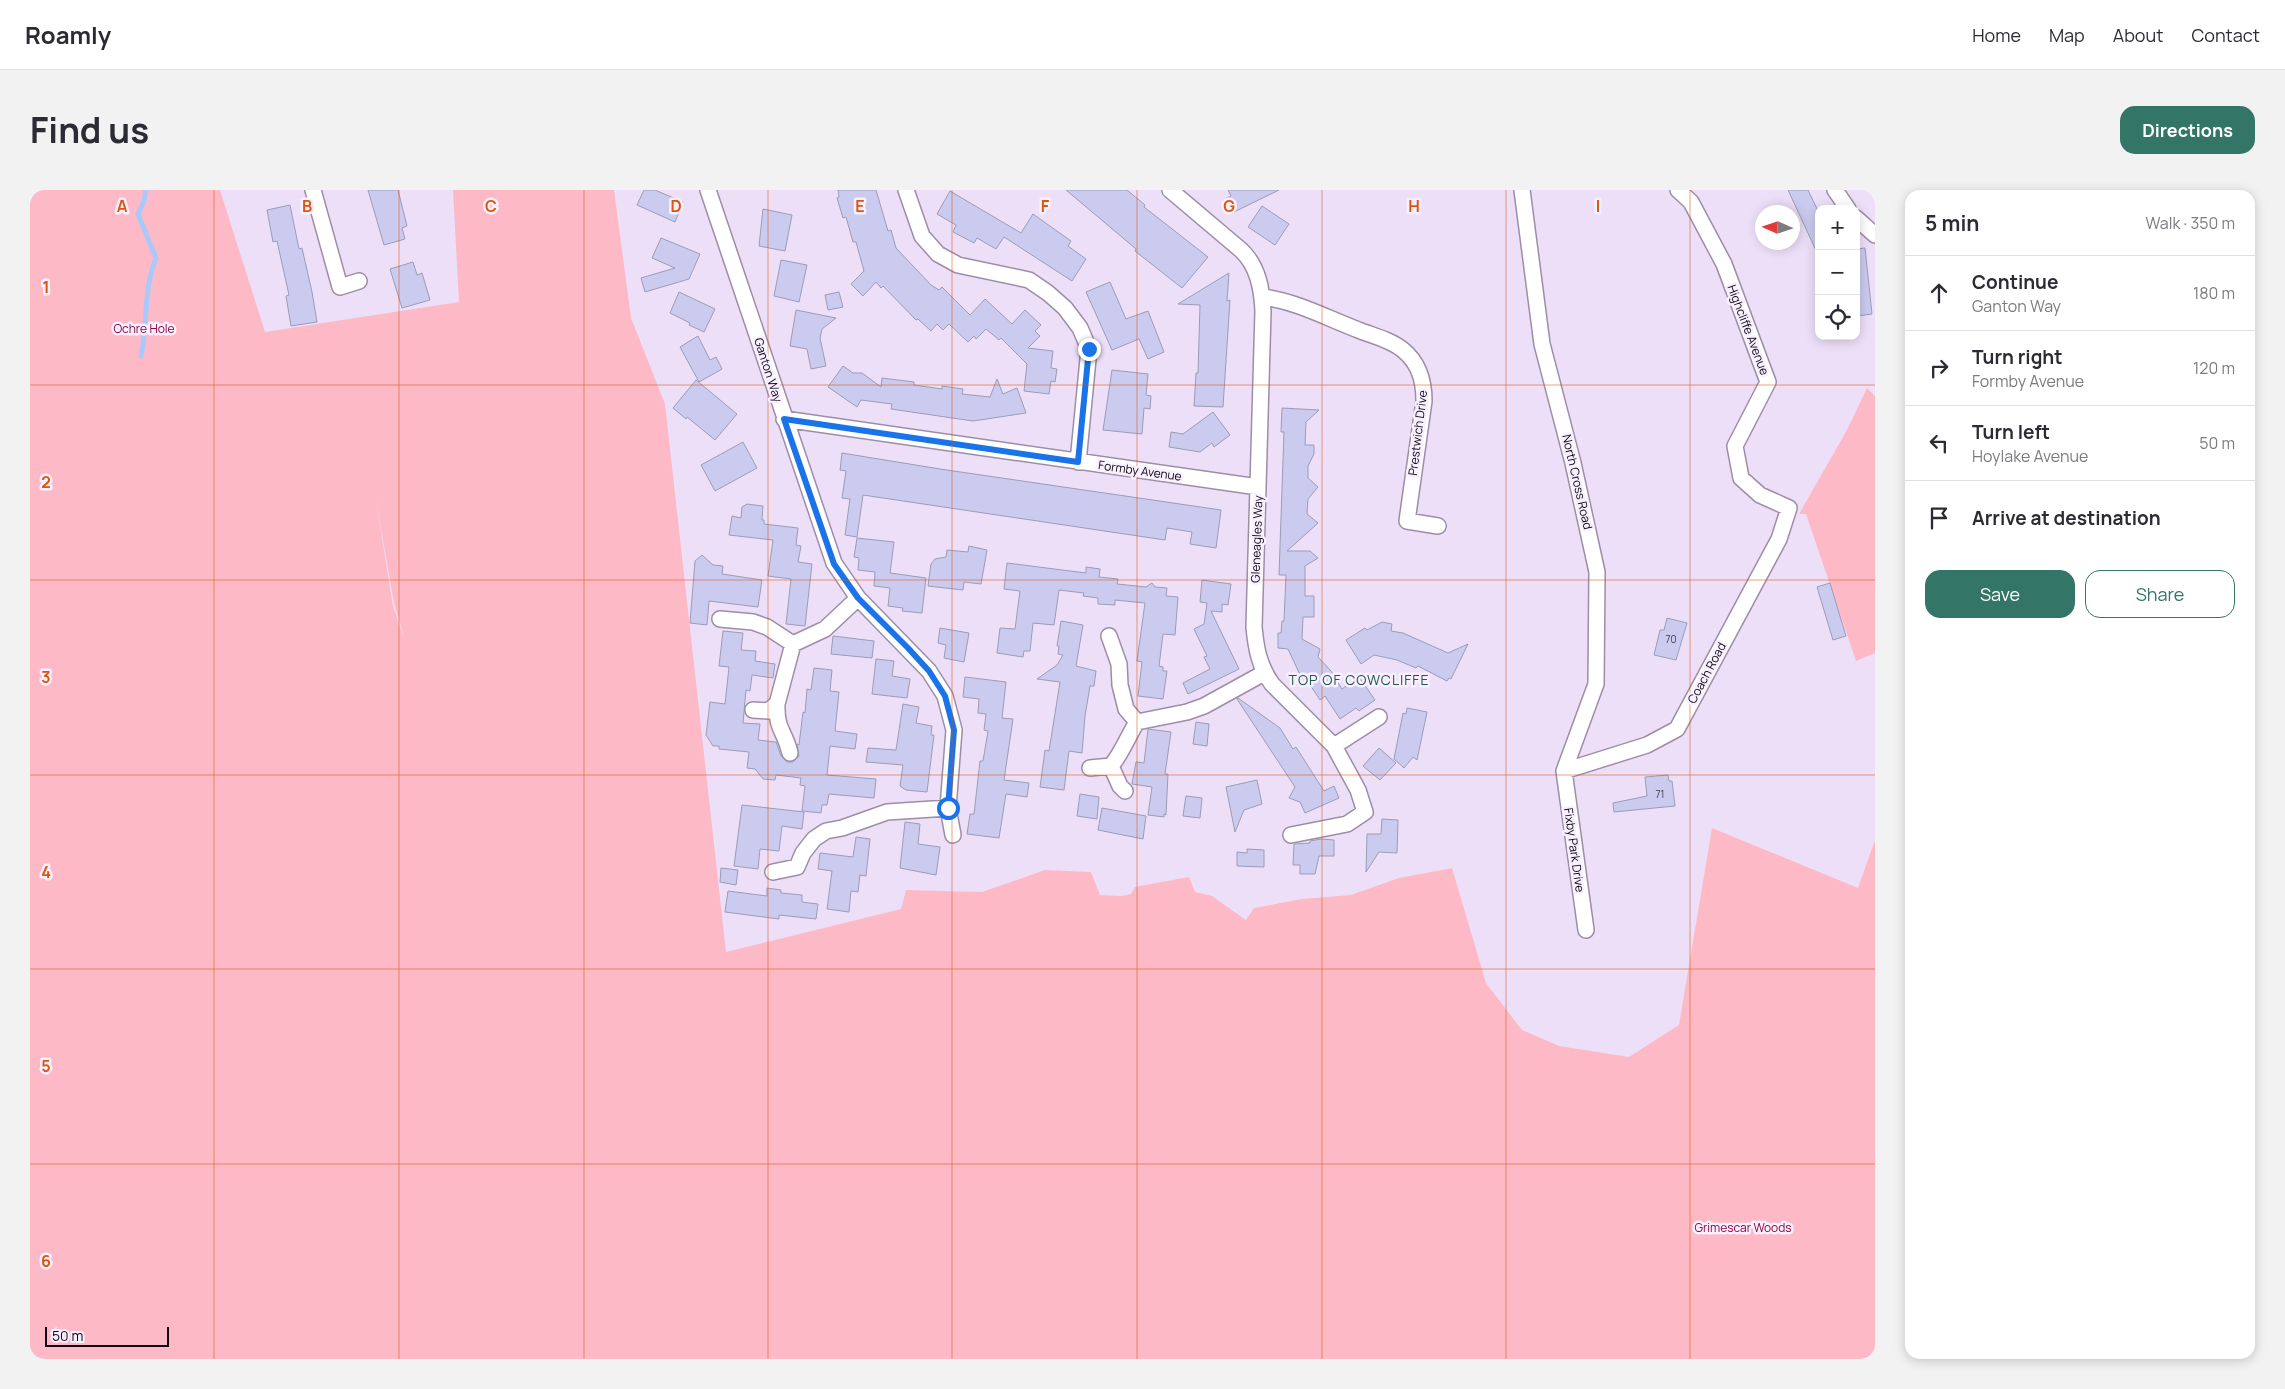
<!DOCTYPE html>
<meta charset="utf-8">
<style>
:root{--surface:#fff;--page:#f2f2f3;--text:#2b2b33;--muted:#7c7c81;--line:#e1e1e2;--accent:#337566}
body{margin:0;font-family:Manrope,sans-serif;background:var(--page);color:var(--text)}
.controls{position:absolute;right:15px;top:15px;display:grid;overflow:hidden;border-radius:10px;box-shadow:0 2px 12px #0003}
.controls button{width:45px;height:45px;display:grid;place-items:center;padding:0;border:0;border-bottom:1px solid var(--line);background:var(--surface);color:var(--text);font:25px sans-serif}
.compass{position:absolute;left:1725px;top:15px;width:45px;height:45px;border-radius:50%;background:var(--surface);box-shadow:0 2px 12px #0003;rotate:273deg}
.scale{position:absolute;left:15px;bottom:12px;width:124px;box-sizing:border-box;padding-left:5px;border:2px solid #0e0912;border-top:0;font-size:14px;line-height:18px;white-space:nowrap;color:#0e0912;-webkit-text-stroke:4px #f8efff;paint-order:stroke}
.stop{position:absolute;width:15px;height:15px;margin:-11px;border:4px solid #1a73e8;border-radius:50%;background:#fff}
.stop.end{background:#1a73e8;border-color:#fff;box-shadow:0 1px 5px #0008}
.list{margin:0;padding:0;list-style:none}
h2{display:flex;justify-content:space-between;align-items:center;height:65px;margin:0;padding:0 20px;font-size:21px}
h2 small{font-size:16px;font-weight:400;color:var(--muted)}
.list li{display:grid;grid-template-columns:32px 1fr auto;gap:15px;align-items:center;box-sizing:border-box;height:75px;padding:0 20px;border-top:1px solid var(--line)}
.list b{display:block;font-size:19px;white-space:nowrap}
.list p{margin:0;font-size:16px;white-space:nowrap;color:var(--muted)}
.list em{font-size:16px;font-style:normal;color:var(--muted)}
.actions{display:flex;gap:10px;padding:15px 20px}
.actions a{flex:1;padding:11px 0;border:1px solid var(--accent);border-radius:15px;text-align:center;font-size:18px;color:var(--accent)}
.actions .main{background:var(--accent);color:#fff}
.icon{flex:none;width:28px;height:28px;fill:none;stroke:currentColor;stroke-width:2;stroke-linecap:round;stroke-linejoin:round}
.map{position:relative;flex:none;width:1845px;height:1169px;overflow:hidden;border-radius:15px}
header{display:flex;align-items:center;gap:30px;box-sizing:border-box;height:70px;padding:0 25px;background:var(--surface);border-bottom:1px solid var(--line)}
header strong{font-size:24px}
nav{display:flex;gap:28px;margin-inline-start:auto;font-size:18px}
.intro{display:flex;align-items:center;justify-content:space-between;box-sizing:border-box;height:120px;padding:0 30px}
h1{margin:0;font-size:35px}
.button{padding:12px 22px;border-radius:15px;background:var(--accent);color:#fff;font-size:18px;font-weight:700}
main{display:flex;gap:30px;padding:0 30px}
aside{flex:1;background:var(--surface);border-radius:15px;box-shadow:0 2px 12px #0003}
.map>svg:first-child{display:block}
</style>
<header>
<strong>Roamly</strong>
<nav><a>Home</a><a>Map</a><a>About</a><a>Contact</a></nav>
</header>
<div class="intro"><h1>Find us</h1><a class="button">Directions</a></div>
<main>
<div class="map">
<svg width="1845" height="1169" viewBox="0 0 1845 1169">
<rect width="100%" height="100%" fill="#eedff9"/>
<!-- green -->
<path fill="#feb9c6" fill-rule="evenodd" d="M0,0H190L235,142L429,112L423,0H584L601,128L635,214L696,762L871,719L876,700L952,702L1015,680L1061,682L1070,705L1092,706L1101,704L1105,697L1159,687L1165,702L1182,706L1216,730L1224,718L1272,709L1321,705L1369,688L1422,678L1456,793L1492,840L1529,856L1599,867L1649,835L1682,638L1828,698L1845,650V1169H0ZM345,305L364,413L375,451L363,416Z
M1837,198L1845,206V463L1826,471L1776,324H1769L1817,240Z"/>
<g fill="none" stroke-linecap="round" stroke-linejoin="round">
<!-- stream -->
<path stroke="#a8c9fa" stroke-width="5" d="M111,166C118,133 113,100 126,68L108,24L114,11L116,0"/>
</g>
<!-- building -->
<path fill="#cbcbf0" stroke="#9b9cb6" d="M338,0H368L377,36L372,38L375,49L354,55Z
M614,0H625L653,12L645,32L607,15Z
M808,0H846L858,41L861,40L866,58L901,95L909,100L912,97L940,125L955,109L982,134L995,120L1011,135L1005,141L1010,146L998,158L1023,161L1021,178L1027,179L1025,192L1021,191L1019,204L994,201L997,174L971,148L969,150L956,139L946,149L944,146L938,152L919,134L913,140L907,134L901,141L888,129L886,130L853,96L851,98L846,92L833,106L821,94L834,81L826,52H823L816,27L813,28L807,8L809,7Z
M1036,0H1097L1115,15L1114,17L1178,67L1152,98L1105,61L1106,59Z
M1198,0H1249L1202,23L1195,9L1201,6Z
M1758,0H1778L1789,23V67Z
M920,1L991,43L1003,24L1041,51L1038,56L1056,69L1042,91L974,47L966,59L947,48L944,53L923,42L926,35L907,24Z
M260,15L269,59L272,58L282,102L287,132L261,136L256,106L259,105L247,51L243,52L237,20Z
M1232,16L1259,34L1245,55L1218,37Z
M733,19L762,25L755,61L729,56Z
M631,48L670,64L659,89L615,102L611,88L645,78L622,68Z
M1835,58L1842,124L1827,126L1826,59Z
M751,70L777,75L769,112L744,106Z
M383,72L387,85L392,83L400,110L372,118L360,79Z
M1199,83L1197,111L1200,110L1193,217L1164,216L1166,183H1168L1170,115L1148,114Z
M1080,92L1096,129L1118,121L1134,162L1118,169L1109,149L1082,160L1056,102Z
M649,102L685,119L674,142L659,135L660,133L640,123Z
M809,102L813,117L798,120L795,105Z
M766,120L806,128L792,139L790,148L796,176L781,179L777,159L760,156Z
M668,146L680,170L686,167L692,179L669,192L650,157Z
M813,176L823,183H832L851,197L852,188L884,192V195L912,199V196L933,199L932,204L960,207L967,189L973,204L987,198L996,223L943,231L861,219L862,214L831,210L827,217L798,197Z
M1082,180L1118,184L1116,205L1121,206L1120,219L1114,218L1112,244L1073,240Z
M666,190L707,224L685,250L657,227L656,229L643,218Z
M1252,218L1289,220L1276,232L1275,255H1284V264L1278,276V288L1288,297L1278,309L1277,324L1288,333L1257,361H1280L1288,368L1275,376V406H1284V427H1273L1272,449L1290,459L1288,467L1301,481L1312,499L1329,487L1345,510L1329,521L1326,518L1310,529L1295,506L1290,510L1275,487L1272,489L1258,459L1248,458V443H1251L1252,431H1254L1256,385H1249L1254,242H1251Z
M1183,222L1200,245L1184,257L1182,253L1170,262L1139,257L1141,242L1153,244Z
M713,252L727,278L685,301L671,275Z
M812,263L910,279L1191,320L1186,358L1160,354L1162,342L1137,338L1135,350L833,305L827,347L815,345L820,309L812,308L816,281L810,280Z
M717,314L733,316L732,330H734V334L768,338L766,355L771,356L768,372L782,374L775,436L756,434L761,389L738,386L743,350L699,345L702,326L711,328L712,317Z
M827,348L864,352L860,383L896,388L892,423L872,421L873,418L858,416L860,398L844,396L845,382L828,380L829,368L824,367Z
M939,356L957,360L951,394L934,392L933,400L898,396L901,374L905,369L916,367L917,360L938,362Z
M672,365L683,375L693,376L692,384L732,390L728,417L679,411L677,435L660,433L665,371Z
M977,373L1056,383V377L1070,379L1069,387L1088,389L1087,394L1116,397L1122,393L1125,397L1137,398L1136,406L1148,407L1145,445L1133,444L1129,476L1133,477V481H1137L1133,509L1108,506L1112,472L1107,471L1115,413L1085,410V415L1068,414V408L1053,406L1054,403L1029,400L1024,435L1003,433L1000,461H994L993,467L967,463L970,438L985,439L990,401L974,399Z
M1172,390L1201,394L1198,415L1192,414V422L1181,421L1209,479L1158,504L1153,493L1180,479L1174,467L1177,466L1164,439L1174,434L1177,413L1170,412Z
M1800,393L1816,446L1803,450L1787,397Z
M1637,428L1657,433L1646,470L1624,465L1630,440H1634Z
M1031,431L1053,435L1046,476L1066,481L1064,496H1060L1055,526L1052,563L1039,561L1034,600L1010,597L1015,560L1019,561L1030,492L1007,489L1027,475L1033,465L1028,464L1029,456H1027Z
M1352,432L1362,434L1361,441L1373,443L1418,463L1438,454L1421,489L1419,488L1417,491L1388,476L1386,478L1367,470L1344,465L1331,474L1316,450L1335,438L1337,440Z
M910,438L939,443L934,472L914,468L916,455L908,453Z
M693,441L713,443L711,460L726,461L725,471L745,474L743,488L722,485L720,501L716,500L713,533L730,534L728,550L746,552L751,566L757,572H763L769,566L767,554L769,555L773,522L775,523L777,499L781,500L784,478L802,480L800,501L809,502L805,541L827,544L825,559L800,556L797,585L846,589L844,608L799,604L797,615H792L791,623L772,621L775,596L770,595L771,588L746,585L745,590L733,589L725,579L717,578L719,562L689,559V556H683L676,545L680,512L695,514L699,477L689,476Z
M803,446L844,451L842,468L801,464Z
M846,469L864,471L862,486L880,489L877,508L842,504Z
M935,487L976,492L972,528L983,529L974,590L999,593L997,607L976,604L969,648L937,644L940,624H944L950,571H953L958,541L954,540L956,524L948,523L949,509L933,507Z
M1208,508L1250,538L1263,559L1266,557L1294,601L1304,596L1309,608L1275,623L1270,612L1259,608L1265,597L1207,509Z
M873,514L889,517L886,533L902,536L901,545H904L897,602L876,600L870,596L873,575L836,572L838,558L866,560Z
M1377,518L1397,522L1387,570L1383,567L1374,578L1364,569L1373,523L1376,524Z
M1166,532L1179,534L1177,556L1163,554Z
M1118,539L1141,542L1135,584H1138L1136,625L1134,624V627L1118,625L1122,597L1102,594L1106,572L1114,573Z
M1349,558L1366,573L1350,590L1333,576Z
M1638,585L1639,591H1642L1645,616L1584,622L1583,613L1617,606L1615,587Z
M1227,590L1232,614L1214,620L1205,642L1196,597Z
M1050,604L1069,607L1067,629L1047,626Z
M1156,606L1172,608L1170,628L1153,626Z
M712,615L774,622L772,639L752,636L749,661L730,659L728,679L704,676Z
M1072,618L1116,626L1113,649L1068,640Z
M1352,629L1368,630L1367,663L1349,662L1336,682L1337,644H1351Z
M875,632L890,634L888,654L910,657L906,685L870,678Z
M826,647L840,649L836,686L830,685L828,702L821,701L819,722L797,719L802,681L788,679L790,663L823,667Z
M1291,649L1304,650V666H1289L1285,684H1270V675H1263L1264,654L1280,653V651Z
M1217,659L1234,660V677L1207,676V662L1217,663Z
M691,678L708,680L706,695L690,692Z
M737,698L751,700V703L772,705V712L788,714L786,729L749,725V729L695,722L698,701L737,706Z"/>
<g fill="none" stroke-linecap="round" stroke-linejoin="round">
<!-- minor casing -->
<g stroke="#9c8ea6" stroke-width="18">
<path id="minor" d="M283,0L310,97L329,91
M678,0L804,373L828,408L899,481L915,506L924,540L918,618L923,645
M876,0L892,46L908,64L928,75L999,90L1018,103L1035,118L1050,138L1059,159L1048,272
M1140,0L1211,60C1228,76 1232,99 1233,121L1224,437C1226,458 1229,476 1242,494L1304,556L1328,600L1335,622L1317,634L1261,645
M1492,0L1512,154L1543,273L1567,382L1566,494L1534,581L1556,740
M1805,0L1818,19
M1826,28L1845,45
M1233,107C1266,111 1299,129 1331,141C1344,146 1361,150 1373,160C1389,173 1394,190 1394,211L1377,331L1408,336
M754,229L1228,297
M690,429L723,432L737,437L763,454
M1079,446L1089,474L1090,495L1096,519L1107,532
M747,514C746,540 755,541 760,563
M723,520L738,521L747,514L763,454L795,439L828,408
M1304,556L1349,527
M1081,576L1090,596L1095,601
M1060,578L1081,576C1092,563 1098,546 1107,532L1157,522L1174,516L1234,483
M1534,581L1617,555L1647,539L1749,349L1759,318L1730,305L1711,288L1705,256L1738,192L1694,74L1661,12L1648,0
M743,682L767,677L773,663L784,649L796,641L812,638L857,622L918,618"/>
</g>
<!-- minor -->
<use href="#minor" stroke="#fff" stroke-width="15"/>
</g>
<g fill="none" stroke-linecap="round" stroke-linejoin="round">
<!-- route -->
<path stroke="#1a73e8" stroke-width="6" d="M918,618L924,540L915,506L899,481L878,458L828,408L804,374L754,229L1048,272L1059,159"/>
</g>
<!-- grid -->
<path fill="none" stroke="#dd550c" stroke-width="1" stroke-opacity="0.55" d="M184,0V1169M369,0V1169M554,0V1169M738,0V1169M922,0V1169M1107,0V1169M1292,0V1169M1476,0V1169M1660,0V1169M0,195H1845M0,390H1845M0,585H1845M0,779H1845M0,974H1845"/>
<g text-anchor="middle" stroke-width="5" stroke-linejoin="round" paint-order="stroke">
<!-- number labels -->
<g font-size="10" fill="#3d3a4a">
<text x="1641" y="453">70</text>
<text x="1630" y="608">71</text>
</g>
<!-- park labels -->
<g font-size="12" fill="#89093d" stroke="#f8efff">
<text x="114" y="143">Ochre Hole</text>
<text x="1713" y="1042">Grimescar Woods</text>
</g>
<!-- street labels -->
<g font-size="12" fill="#0e0912" stroke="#f8efff">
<text transform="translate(1718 140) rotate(69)" y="4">Highcliffe Avenue</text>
<text transform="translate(738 180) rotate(72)" y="4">Ganton Way</text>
<text transform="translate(1388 243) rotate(-83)" y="4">Prestwich Drive</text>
<text transform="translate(1110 281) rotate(8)" y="4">Formby Avenue</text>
<text transform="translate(1547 292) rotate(77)" y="4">North Cross Road</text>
<text transform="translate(1227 349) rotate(-88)" y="4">Gleneagles Way</text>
<text transform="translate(1677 483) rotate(-62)" y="4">Coach Road</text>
<text transform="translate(1544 660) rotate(82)" y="4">Fixby Park Drive</text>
</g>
<!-- neighbourhood labels -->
<g font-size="14" letter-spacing="1" fill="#21574b" stroke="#f8efff">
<text x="1329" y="495">TOP OF COWCLIFFE</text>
</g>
</g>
<g font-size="16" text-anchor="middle" font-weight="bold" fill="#dd550c" stroke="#f8efff" stroke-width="5" stroke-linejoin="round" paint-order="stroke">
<text x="92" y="22">A</text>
<text x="277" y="22">B</text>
<text x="461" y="22">C</text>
<text x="646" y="22">D</text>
<text x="830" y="22">E</text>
<text x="1015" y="22">F</text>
<text x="1199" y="22">G</text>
<text x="1384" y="22">H</text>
<text x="1568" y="22">I</text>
<text x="16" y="103">1</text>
<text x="16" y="298">2</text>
<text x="16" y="493">3</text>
<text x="16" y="688">4</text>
<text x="16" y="882">5</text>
<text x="16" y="1077">6</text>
</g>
</svg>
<div class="controls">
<button>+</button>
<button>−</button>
<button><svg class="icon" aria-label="locate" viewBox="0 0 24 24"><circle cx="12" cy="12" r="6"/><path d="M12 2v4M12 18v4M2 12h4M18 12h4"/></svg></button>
</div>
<svg class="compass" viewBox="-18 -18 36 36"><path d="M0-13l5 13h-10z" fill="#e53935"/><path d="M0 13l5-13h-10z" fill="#7c7c81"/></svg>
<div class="scale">50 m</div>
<div class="stop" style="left:918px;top:618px"></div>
<div class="stop end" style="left:1059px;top:159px"></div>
</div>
<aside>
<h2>5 min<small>Walk · 350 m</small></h2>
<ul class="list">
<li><svg class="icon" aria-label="ahead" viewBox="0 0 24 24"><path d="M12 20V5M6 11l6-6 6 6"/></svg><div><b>Continue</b><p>Ganton Way</p></div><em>180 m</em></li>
<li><svg class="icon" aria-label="right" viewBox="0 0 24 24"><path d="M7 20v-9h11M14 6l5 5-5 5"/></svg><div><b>Turn right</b><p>Formby Avenue</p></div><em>120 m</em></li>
<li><svg class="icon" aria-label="left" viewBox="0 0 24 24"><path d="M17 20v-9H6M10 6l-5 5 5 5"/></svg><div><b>Turn left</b><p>Hoylake Avenue</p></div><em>50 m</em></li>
<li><svg class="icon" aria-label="arrive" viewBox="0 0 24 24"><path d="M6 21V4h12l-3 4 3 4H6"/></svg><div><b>Arrive at destination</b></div></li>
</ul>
<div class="actions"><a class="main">Save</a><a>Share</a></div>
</aside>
</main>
